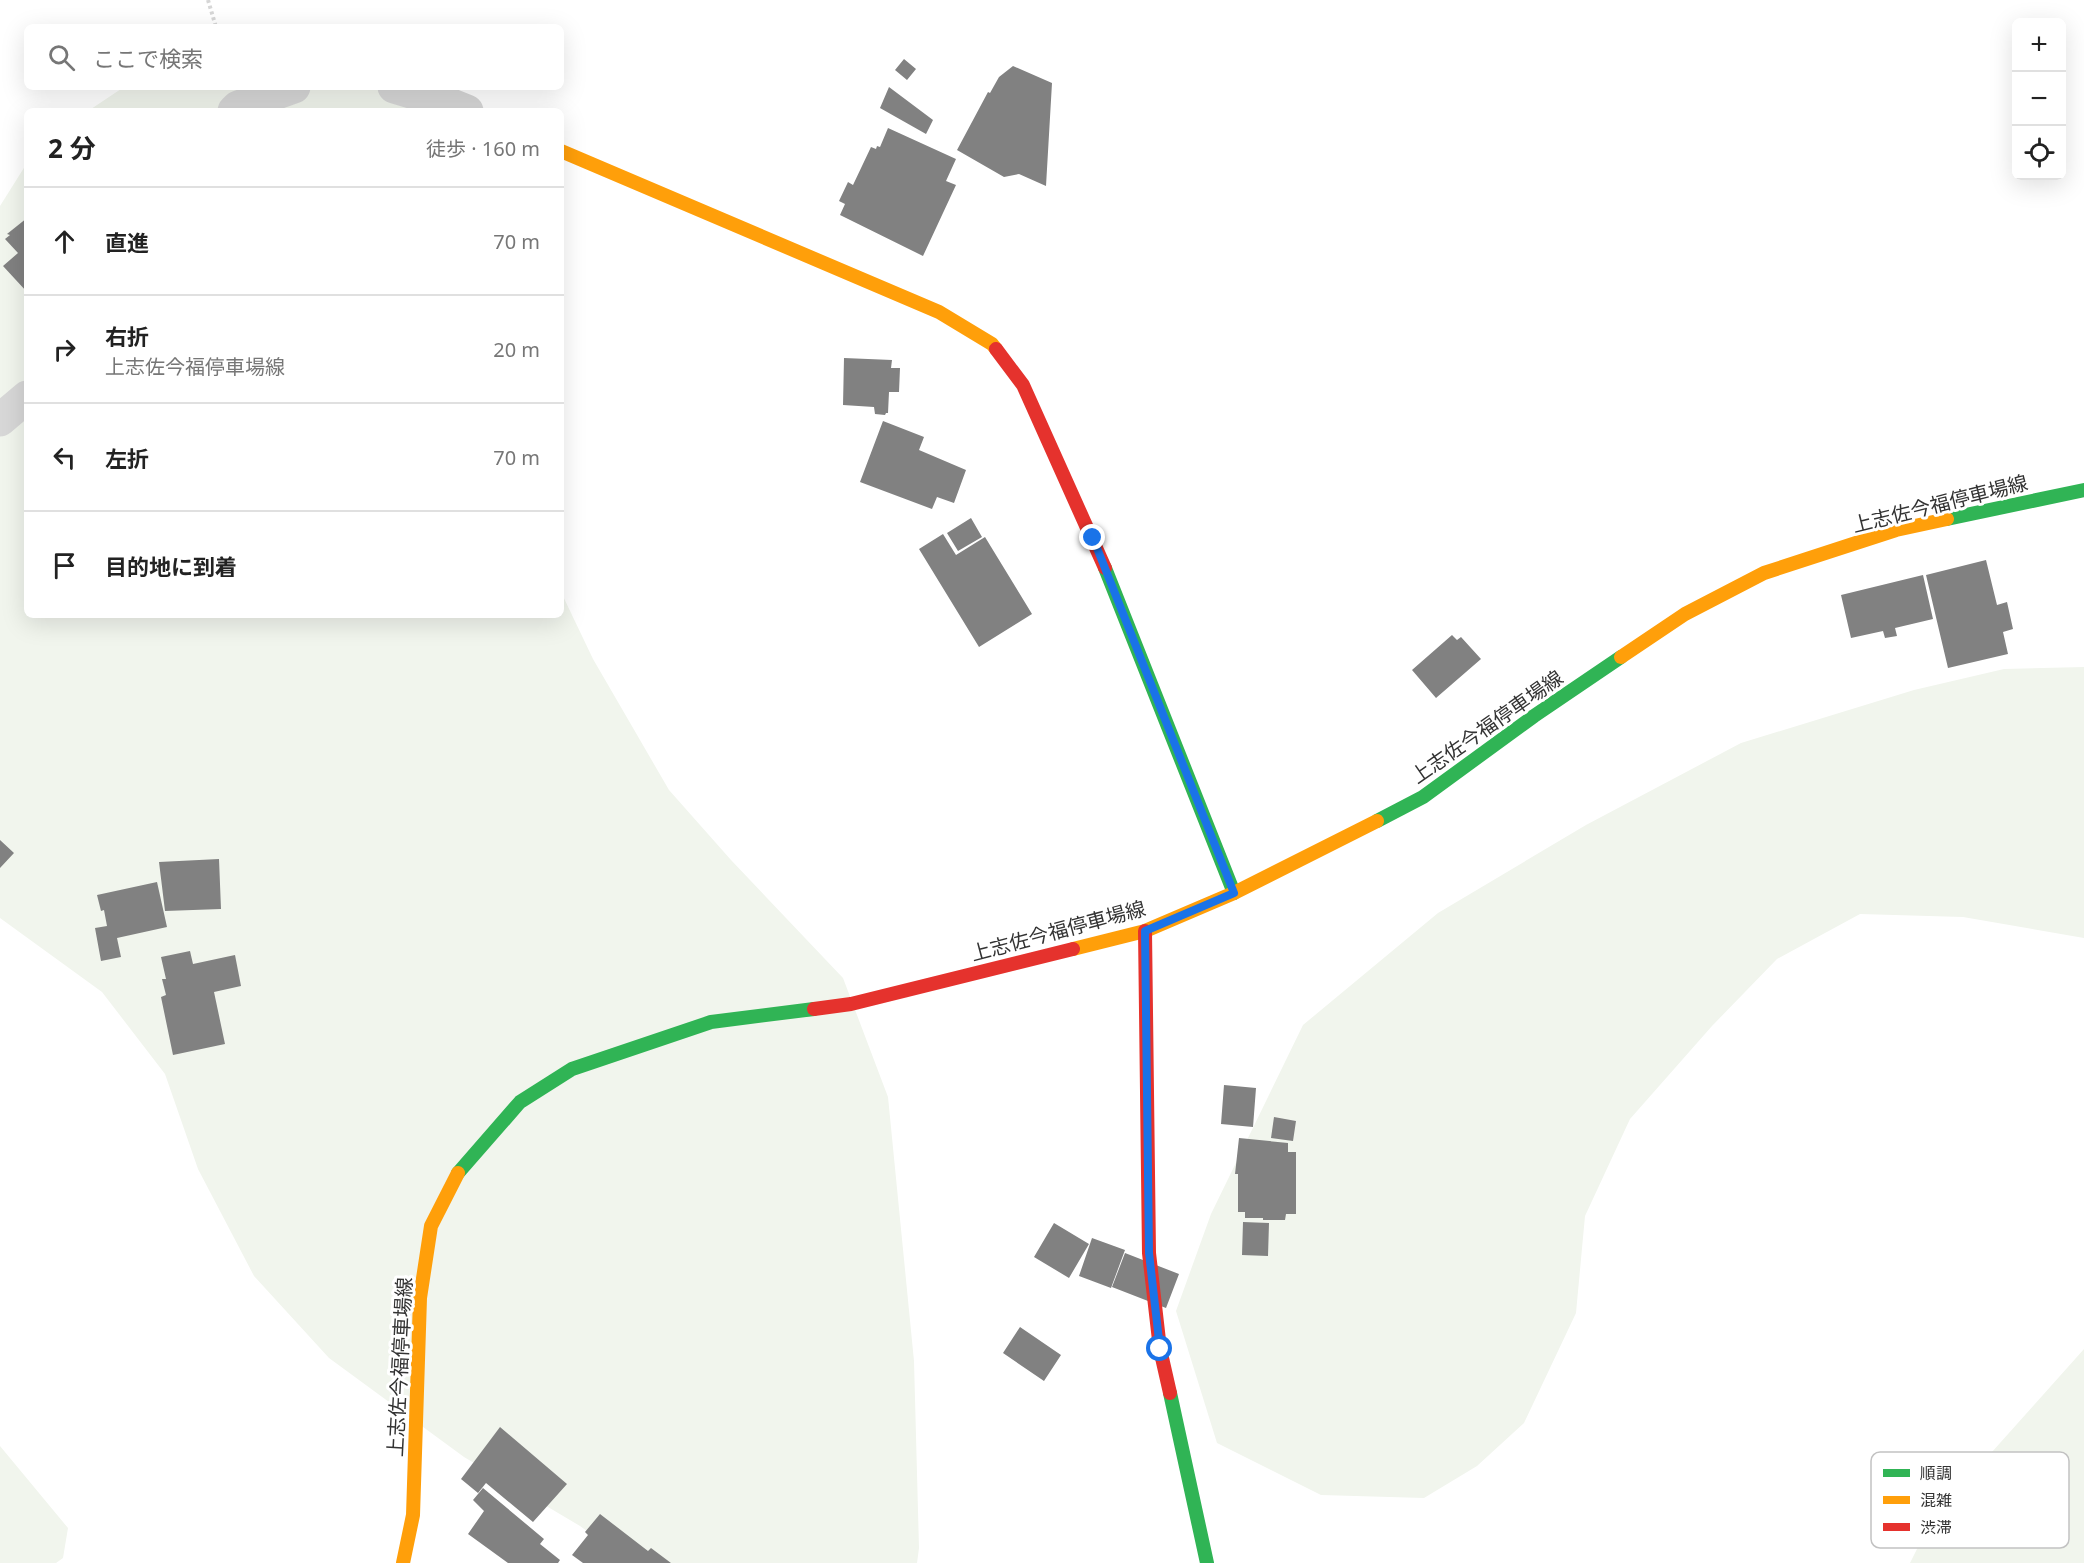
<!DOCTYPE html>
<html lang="ja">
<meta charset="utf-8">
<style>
:root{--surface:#fff;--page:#f6f6f6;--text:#222;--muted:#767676;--line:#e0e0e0}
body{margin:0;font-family:"Noto Sans","Noto Sans JP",sans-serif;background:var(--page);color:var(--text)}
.controls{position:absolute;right:18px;top:18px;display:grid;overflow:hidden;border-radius:9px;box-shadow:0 6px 24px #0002}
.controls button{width:54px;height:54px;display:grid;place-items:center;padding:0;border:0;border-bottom:2px solid var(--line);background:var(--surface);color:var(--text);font:30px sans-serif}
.stop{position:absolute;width:18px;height:18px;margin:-14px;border:4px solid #1a73e8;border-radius:50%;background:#fff}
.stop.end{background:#1a73e8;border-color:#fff;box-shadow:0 2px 6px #0008}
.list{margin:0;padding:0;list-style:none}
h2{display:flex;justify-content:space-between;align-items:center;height:78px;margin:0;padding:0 24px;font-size:26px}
h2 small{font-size:20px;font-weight:400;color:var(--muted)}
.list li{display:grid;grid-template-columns:39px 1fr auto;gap:18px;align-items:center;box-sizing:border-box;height:108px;padding:0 24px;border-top:2px solid var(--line)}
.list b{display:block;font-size:22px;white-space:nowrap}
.list p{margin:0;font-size:20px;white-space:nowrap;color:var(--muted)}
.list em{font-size:20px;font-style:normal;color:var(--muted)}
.icon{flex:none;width:33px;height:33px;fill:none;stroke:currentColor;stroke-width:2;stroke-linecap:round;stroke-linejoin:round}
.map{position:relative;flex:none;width:2084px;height:1563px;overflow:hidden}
.search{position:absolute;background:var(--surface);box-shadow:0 6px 24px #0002;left:24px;top:24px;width:540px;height:66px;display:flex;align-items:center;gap:15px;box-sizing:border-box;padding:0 21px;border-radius:9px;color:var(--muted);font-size:22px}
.panel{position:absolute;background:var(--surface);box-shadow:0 6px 24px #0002;left:24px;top:108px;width:540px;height:510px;border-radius:9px}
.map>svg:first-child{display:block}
</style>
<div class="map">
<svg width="2084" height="1563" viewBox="0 0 2084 1563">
<rect width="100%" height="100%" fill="#fff"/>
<!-- green -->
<path fill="#f1f5ed" d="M124,87H422L453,111H88Z
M27,163V615H561V592L593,659L669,790L731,860L843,978L888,1097L914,1361L919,1548L917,1563H631L580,1526L464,1457L329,1358L254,1276L198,1169L165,1074L102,992L0,918V206Z
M2084,667V938L1963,917L1860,914L1777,959L1712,1026L1630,1119L1585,1216L1576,1313L1524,1423L1477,1466L1424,1498L1321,1495L1217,1443L1176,1311L1211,1214L1303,1025L1438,913L1586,825L1741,743L1914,690L2004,669Z
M2084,1349V1563H1910L1932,1519Z
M0,1446L68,1528L63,1558L56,1563H0Z"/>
<!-- building -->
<path fill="#818181" d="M904,59L916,69L907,80L895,70Z
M1013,66L1052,83L1046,186L1019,174L1004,177L957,150L988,92L990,93L999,77Z
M889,87L933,120L926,134L880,108Z
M888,128L956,159L946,181L956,185L923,256L840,215L845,204L839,201L848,182L853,185L871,147L876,149L877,146L880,147Z
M27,218V292L3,266L18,253L5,239L10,235L7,234Z
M844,358L892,360L891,368H900L899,392H889L888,413H886L885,415L875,414L874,407L843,405Z
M883,421L924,437L919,450L966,470L954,503L937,497L932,509L860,482Z
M971,518L982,537L958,551L947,533Z
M943,534L956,555L985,537L1032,614L979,647L919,549Z
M1986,560L1997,605L2007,602L2013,629L2003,632L2008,654L1948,668L1926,575Z
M1923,575L1933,619L1895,628L1897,636L1885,638L1883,631L1851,638L1841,595Z
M1452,635L1457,640L1461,637L1481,659L1436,698L1412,670Z
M0,840L14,853L0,868Z
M219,859L221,909L165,911L159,862Z
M157,882L167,927L117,938L121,957L101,961L95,928L107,926L104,910L101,911L97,895Z
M190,951L193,964L235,955L241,986L214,992L225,1044L173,1055L161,997L166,995L162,979H166L161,957Z
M1224,1085L1256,1088L1253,1127L1221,1124Z
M1274,1117L1296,1121L1293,1141L1271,1138Z
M1239,1138L1288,1143V1152H1296V1214H1286L1285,1220H1263V1218H1245V1212H1238V1174H1235Z
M1243,1222L1269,1223L1268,1256L1242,1255Z
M1054,1223L1089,1244L1069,1278L1034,1257Z
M1092,1238L1125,1250L1111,1288L1079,1276Z
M1125,1253L1179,1274L1166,1308L1112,1287Z
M1020,1327L1061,1355L1044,1381L1003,1353Z
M500,1427L567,1484L533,1522L486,1483L478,1493L461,1479Z
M483,1488L544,1539L540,1544L560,1560L558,1563H508L468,1534L484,1511L473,1500Z
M600,1514L648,1551L651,1548L671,1563H583L572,1555L588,1535L585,1532Z"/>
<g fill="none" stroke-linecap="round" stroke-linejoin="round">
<!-- path -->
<path stroke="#d6d6d6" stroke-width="4" stroke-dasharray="3 3" stroke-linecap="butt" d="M208,0L216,27"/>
<!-- street -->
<path stroke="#d7d7d7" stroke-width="33" d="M394,87L447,103L467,111
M234,111L238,107L294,87
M0,420L27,397"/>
<!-- fast -->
<path stroke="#30b455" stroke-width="14" d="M1947,519L2084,490
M1105,568L1234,893
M1377,821L1423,797L1534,716L1621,657
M458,1173L520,1102L572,1069L711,1022L814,1009
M1170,1393L1207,1563"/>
<!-- slow -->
<path stroke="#ff9f0a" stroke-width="14" d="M561,151L939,312L992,344L996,349
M1621,657L1685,614L1764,573L1896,530L1947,519
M1073,949L1145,931L1234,893L1377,821
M403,1563L413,1515L420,1298L431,1226L458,1173"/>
<!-- jam -->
<path stroke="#e5322d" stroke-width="14" d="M996,349L1023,385L1105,568
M1145,931L1149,1253L1160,1349L1170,1393
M814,1009L851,1004L1073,949"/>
</g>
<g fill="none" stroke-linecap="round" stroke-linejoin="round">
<!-- route -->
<path stroke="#1a73e8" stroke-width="8" d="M1093,538L1234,893L1145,931L1149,1253L1160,1349"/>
</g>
<g text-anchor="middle" stroke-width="6" stroke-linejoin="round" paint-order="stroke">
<!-- street labels -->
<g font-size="20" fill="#333" stroke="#fff">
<text transform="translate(1940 504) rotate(-14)" y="7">上志佐今福停車場線</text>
<text transform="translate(1487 727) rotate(-35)" y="7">上志佐今福停車場線</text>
<text transform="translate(1058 931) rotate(-15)" y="7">上志佐今福停車場線</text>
<text transform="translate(400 1367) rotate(-87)" y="7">上志佐今福停車場線</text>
</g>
</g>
<!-- legend -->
<rect x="1871" y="1452" width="198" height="96" rx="9" fill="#fff" stroke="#c2c2c2" stroke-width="1.5"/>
<rect x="1883" y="1469" width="27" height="8" fill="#30b455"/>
<rect x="1883" y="1496" width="27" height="8" fill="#ff9f0a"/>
<rect x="1883" y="1523" width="27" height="8" fill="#e5322d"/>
<g font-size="16" fill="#333">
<text x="1920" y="1479">順調</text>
<text x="1920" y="1506">混雑</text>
<text x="1920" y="1533">渋滞</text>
</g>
</svg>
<div class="controls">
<button>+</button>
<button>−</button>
<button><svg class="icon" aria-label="locate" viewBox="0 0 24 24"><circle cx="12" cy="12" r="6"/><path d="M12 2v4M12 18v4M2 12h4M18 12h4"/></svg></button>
</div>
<div class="stop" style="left:1160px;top:1349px"></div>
<div class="stop end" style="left:1093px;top:538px"></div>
<div class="search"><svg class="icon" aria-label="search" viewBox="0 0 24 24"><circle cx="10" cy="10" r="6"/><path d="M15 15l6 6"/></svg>ここで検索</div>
<section class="panel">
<h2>2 分<small>徒歩 · 160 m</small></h2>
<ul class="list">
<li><svg class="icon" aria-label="ahead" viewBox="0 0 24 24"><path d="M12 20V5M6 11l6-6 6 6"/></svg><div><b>直進</b></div><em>70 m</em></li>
<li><svg class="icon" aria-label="right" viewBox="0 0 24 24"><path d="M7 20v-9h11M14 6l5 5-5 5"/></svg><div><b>右折</b><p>上志佐今福停車場線</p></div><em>20 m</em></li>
<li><svg class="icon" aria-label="left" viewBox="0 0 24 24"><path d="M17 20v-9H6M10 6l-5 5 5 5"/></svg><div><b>左折</b></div><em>70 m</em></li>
<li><svg class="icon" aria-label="arrive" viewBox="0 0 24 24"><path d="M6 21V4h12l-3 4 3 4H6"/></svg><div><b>目的地に到着</b></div></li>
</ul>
</section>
</div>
